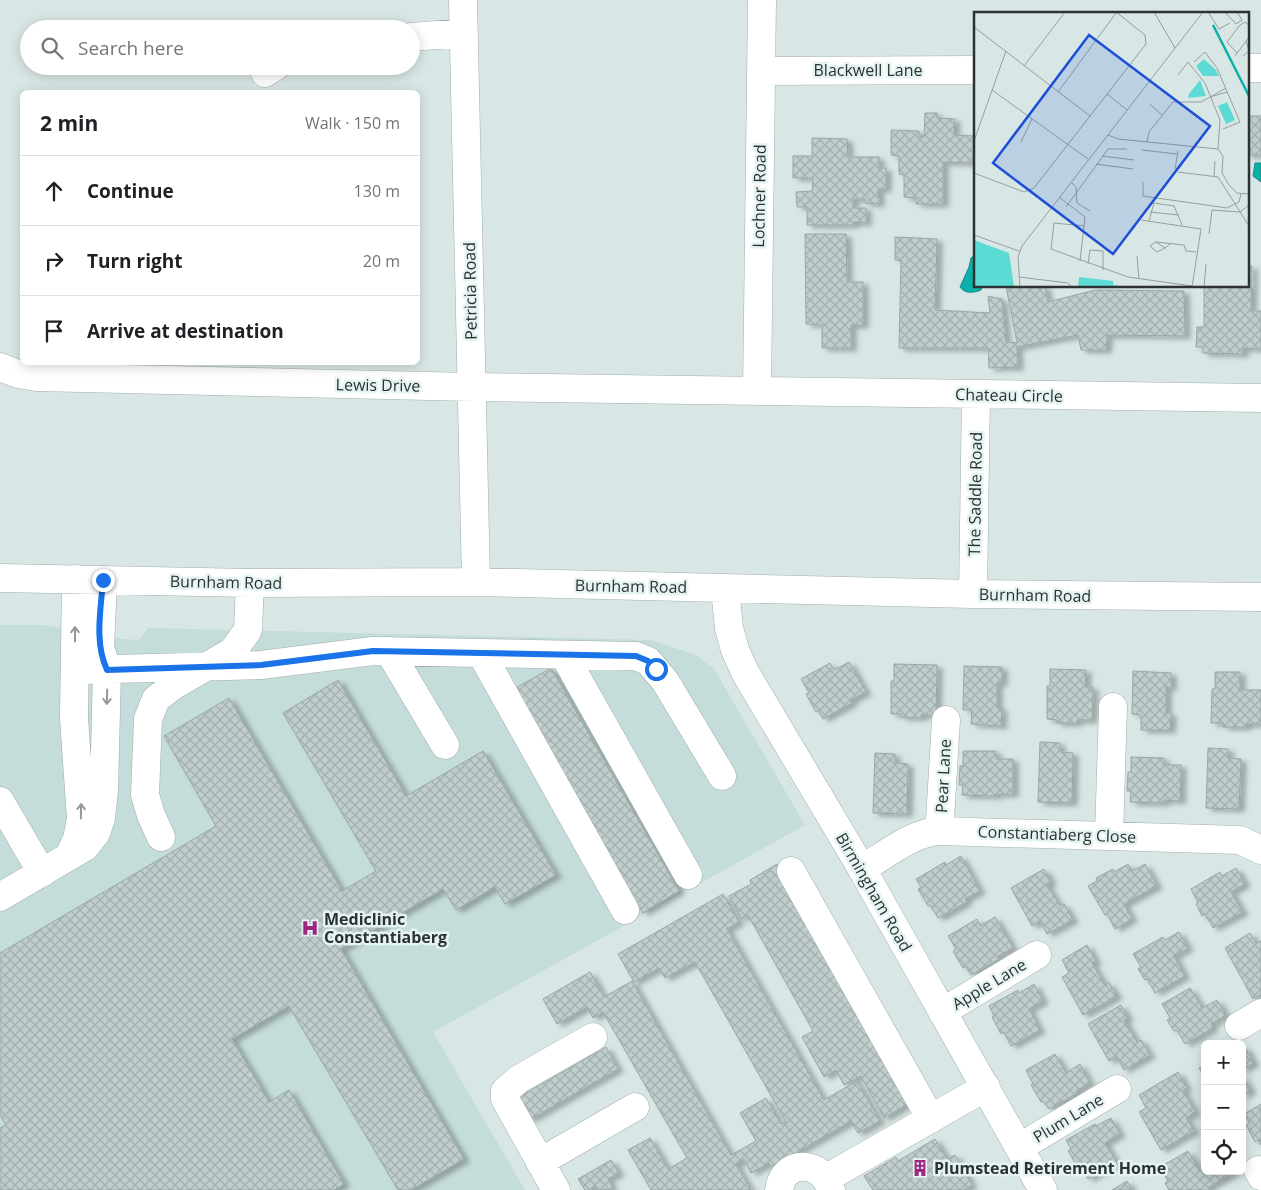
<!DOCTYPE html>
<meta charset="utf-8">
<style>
:root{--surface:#fff;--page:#f2f2f2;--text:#202124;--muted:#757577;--line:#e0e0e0}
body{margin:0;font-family:"Open Sans",sans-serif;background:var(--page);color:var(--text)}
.controls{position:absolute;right:15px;bottom:15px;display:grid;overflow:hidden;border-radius:8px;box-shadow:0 2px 12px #0003}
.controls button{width:45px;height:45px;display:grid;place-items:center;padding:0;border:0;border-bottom:1px solid var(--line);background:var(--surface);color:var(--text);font:25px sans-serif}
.stop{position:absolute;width:15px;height:15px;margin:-11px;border:4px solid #1a73e8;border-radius:50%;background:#fff}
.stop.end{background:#1a73e8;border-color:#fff;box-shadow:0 1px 5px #0008}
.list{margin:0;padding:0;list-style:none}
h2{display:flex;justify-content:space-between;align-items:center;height:65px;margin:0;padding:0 20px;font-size:21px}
h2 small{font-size:16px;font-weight:400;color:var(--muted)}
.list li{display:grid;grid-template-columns:32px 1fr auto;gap:15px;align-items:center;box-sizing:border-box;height:70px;padding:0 20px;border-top:1px solid var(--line)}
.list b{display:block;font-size:19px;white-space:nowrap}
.list em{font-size:16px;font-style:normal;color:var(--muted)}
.icon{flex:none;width:28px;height:28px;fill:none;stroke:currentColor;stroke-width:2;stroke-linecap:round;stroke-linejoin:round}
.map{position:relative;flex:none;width:1261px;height:1190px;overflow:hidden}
.search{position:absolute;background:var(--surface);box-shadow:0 2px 12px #0003;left:20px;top:20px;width:400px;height:55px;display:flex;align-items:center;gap:12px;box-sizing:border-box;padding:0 18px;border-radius:28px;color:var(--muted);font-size:19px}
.panel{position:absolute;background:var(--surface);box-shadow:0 2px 12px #0003;left:20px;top:90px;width:400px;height:275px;border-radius:8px}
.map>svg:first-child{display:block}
</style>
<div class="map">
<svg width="1261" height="1190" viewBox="0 0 1261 1190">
<defs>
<pattern id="building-cross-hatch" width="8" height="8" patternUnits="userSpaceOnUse" patternTransform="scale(1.25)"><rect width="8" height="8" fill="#bfcdcc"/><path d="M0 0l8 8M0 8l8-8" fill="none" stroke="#a4b0b0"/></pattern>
<filter id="shadow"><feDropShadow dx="5.5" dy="3" stdDeviation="2.5" flood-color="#0004"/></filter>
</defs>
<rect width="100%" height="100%" fill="#d8e7e5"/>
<!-- built -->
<path fill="#c4dcda" d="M0,625H45L123,639L139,640L148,628L650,640L696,655L714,669L805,825L433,1032L525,1190H0Z"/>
<!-- water -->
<path fill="#0ab0aa" stroke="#148a86" d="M1255,163H1261V182L1253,176Z
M975,255V286H982L981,290C973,293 965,294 960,287L969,267L971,258Z"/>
<!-- building -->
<path fill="url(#building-cross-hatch)" stroke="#99a7a6" filter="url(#shadow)" d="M925,113H937V118L955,119L954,135L974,136L973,163L943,162V204H916V198L904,197V175L899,174V156L891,155V130L919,131V137L924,136Z
M1247,116H1261V155H1247Z
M812,138L847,139L848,157H879V168H886V189H878L879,204L865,203V199H853V208H866V223L854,222V225H807V207H797L796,192L812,191L813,178H793V156H812Z
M805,234H846L847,282H863V325H851V348H822V325L806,324Z
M895,237L937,239L935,310L990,313L988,296L1002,299L1006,342L1017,343L1006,286H1045L1048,302L1095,290L1184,291L1185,336L1107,335L1106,350H1081L1078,335L1017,347L1018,367L989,368L988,348H899L901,261L895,260Z
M1247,266H1252L1251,311H1261V349L1243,348V354L1203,353V347H1196L1197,327H1204V286H1247Z
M849,662L866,692L851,700L852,703L823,719L818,710L816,712L806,694L809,693L801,679L830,663L834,670Z
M894,664L937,665L936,715H921V718L901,717V714H891V681H894Z
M964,666L1002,667V683H997V708H1002L1001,726L971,724L972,710H963Z
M551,668L679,891L643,913L514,689Z
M1050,669L1086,670L1085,687H1093L1092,720H1077V723H1057V720L1047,719V686H1050Z
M1133,671L1171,673V688L1166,687V713H1171L1170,730H1141V715L1132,714Z
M1215,672H1240V690H1261V724H1247L1246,727H1223V723H1211L1212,689H1215Z
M338,680L406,796L483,751L556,875L505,904L495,887L456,910L443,889L341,949L464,1159L411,1190H398L289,1006L232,1039L269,1102L289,1090L344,1184L334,1190H0V1128L6,1125L0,1115V953L216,826L164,736L229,698L342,891L376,871L283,713Z
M1040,742L1060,743V752L1073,753L1072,803L1038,802Z
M1208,748L1228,749V758L1241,759L1239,809L1206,808Z
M963,751H996V759H1013V794H996V796L962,795L963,785H959L960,766H963Z
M875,753L895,754V763L908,764L907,814L873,813Z
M1131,757L1164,758V765H1181L1180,801L1164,800V803L1130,802L1131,791H1127L1128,772H1131Z
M961,856L980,891L965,899L967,902L938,918L930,905L928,906L918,889L921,887L916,879L945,862L946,865Z
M777,864L911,1102L884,1118L861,1076L844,1085L836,1070L824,1077L802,1037L813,1031L748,915L742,919L729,896L751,884L750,880Z
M1128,864L1132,871L1145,864L1157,886L1124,904L1132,919L1115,929L1107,914L1105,915L1088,886L1097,881L1096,878L1113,869L1114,872Z
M1236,868L1245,884L1231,892L1243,912L1213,928L1205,914L1202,916L1196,904L1198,903L1191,889L1220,872L1222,876Z
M1044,869L1051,882L1047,885L1060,906L1064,904L1073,920L1047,934L1040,921L1032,926L1011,888Z
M723,894L739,922L727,929L824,1100L857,1081L880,1121L858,1133L851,1121L771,1167L769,1163L751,1173L744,1159L736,1164L751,1190H651L628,1150L650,1138L668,1169L687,1158L603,1012L593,1018L587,1007L557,1024L543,999L590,972L604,997L632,981L731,1155L756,1141L740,1113L766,1098L781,1124L786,1122L695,962L665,978L659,968L634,982L618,954Z
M995,917L1013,948L998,956L999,959L971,975L966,966L963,968L953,951L956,949L948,936L977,919L980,926Z
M1179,932L1188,948L1174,956L1185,976L1155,993L1147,979L1145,980L1138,969L1141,967L1133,954L1163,937L1165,940Z
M1250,933L1256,943L1260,941L1261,942V994L1253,999L1225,948Z
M1087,945L1096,961L1092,963L1105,985L1109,983L1117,996L1083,1015L1062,977L1069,973L1062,960Z
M1034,984L1043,1001L1029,1009L1040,1030L1011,1046L1004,1032L1001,1034L992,1017L994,1016L989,1006L1018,990L1019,993Z
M1190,988L1202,1008L1217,1000L1226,1015L1211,1024L1213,1028L1185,1044L1177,1030L1174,1031L1167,1020L1170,1018L1162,1004Z
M1121,1005L1128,1018L1124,1020L1137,1042L1141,1040L1150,1055L1124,1070L1117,1057L1109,1061L1088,1024Z
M606,1047L618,1069L529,1120L517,1098Z
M1245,1047L1254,1063L1242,1070V1049Z
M1055,1054L1066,1073L1080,1064L1090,1083L1076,1091L1077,1093L1049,1109L1043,1101L1041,1102L1031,1085L1033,1084L1026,1070Z
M1205,1065V1078L1199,1068Z
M1178,1072L1187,1088L1183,1090L1195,1112L1186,1118L1194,1131L1161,1150L1139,1112L1146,1108L1139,1095Z
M1242,1075L1251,1091L1242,1096Z
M1261,1104V1145L1258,1140L1255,1142L1246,1125L1249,1123L1244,1114Z
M1111,1118L1120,1134L1105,1143L1117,1163L1088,1179L1081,1166L1078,1168L1068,1151L1071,1149L1066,1140L1095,1124L1096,1126Z
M935,1139L947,1159L955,1155L972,1185L964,1190H873L864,1176L896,1157L898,1161Z
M1188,1151L1200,1171L1205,1168V1171H1236L1209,1187L1210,1190H1169L1165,1183L1168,1181L1160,1167Z
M611,1160L619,1173L608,1179L613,1189L597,1190L595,1187L589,1190H585L578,1179Z
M1127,1181L1132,1190H1112Z"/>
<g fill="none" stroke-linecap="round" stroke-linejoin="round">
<!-- minor casing -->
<g stroke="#a0aead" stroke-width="29">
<path id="minor" d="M463,0L476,582
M411,37L464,33
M1247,68H1261
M761,71L975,70
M265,73L276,66
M0,367L18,374L36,377L472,387L1261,398
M757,391L762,0
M0,578L250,583L476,582L973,594L1261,597
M725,588L729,628L735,650L746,674L862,869L1043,1190
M973,594L976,394
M389,651L445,745
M481,653L625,910
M564,655L688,875
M75,670L261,665L373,651L636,656L648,661L665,681L722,776
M0,801L42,873
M938,831L940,820L946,720
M1109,835L1113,707
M161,837L151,815L145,795L148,719L156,699L173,686L233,651L248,630L250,583
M71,852L77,839L81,819L74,718L76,579
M862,869C884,856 912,833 938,831L1240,840L1261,850
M791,871L931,1119
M0,897L85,847L96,833L101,818L104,791L107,670L100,647L103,580
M942,1012L1037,955
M1239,1026L1261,1013
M1020,1147L1117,1089
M540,1162L635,1107
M1258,1170L1261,1176
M827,1178L986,1087
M556,1190L505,1099V1091L519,1079L593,1037
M779,1190C783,1158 823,1160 831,1190"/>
</g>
<!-- minor -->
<use href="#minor" stroke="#fff" stroke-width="28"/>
</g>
<!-- one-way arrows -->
<defs><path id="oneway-shaft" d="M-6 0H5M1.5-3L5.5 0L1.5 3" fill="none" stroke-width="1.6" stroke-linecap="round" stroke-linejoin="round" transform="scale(1.25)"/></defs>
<g stroke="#969898">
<use href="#oneway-shaft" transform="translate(75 634) rotate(-90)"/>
<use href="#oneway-shaft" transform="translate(107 697) rotate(92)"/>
<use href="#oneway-shaft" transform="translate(81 811) rotate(-89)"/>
</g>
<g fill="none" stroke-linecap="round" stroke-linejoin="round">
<!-- route -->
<path stroke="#1a73e8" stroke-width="6" d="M103,580C101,609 94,642 107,670L261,665L373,651L636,656L648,661L656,669"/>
</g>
<!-- icons -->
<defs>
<g id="hospital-bare" transform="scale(1.35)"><path d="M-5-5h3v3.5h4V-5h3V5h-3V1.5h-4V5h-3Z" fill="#9e2680" stroke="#e5f4f3" stroke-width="2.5" paint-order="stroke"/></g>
<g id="building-bare" transform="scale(1.35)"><path d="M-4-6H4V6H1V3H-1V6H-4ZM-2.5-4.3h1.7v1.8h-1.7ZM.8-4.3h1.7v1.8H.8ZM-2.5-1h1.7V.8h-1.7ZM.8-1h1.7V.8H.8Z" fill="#9e2680" stroke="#e5f4f3" stroke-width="2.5" paint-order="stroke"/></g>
</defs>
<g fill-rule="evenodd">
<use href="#hospital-bare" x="310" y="928"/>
<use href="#building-bare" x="920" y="1168"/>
</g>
<g text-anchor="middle" stroke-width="5" stroke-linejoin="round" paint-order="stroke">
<!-- street labels -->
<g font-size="16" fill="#2c3231" stroke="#e5f4f3">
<text x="868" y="76">Blackwell Lane</text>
<text transform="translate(759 196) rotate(-89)" y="6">Lochner Road</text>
<text transform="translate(470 291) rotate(-91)" y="6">Petricia Road</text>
<text transform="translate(378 385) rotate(1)" y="6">Lewis Drive</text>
<text transform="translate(1009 395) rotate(1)" y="6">Chateau Circle</text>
<text transform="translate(975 494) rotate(-89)" y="6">The Saddle Road</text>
<text transform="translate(226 582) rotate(1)" y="6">Burnham Road</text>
<text transform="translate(631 586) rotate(1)" y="6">Burnham Road</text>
<text transform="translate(1035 595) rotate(1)" y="6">Burnham Road</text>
<text transform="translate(943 776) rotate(-87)" y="6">Pear Lane</text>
<text transform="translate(1057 834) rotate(2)" y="6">Constantiaberg Close</text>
<text transform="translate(874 892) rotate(60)" y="6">Birmingham Road</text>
<text transform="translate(989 984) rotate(-31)" y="6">Apple Lane</text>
<text transform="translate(1068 1118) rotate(-31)" y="6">Plum Lane</text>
</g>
<!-- poi labels -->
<g font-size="16" font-weight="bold" fill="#2c3231" stroke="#e5f4f3" text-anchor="start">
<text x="324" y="925">Mediclinic<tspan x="324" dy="18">Constantiaberg</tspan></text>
<text x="934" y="1174">Plumstead Retirement Home</text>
</g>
</g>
<!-- overview -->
<g transform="translate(974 12)">
<rect width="275" height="275" fill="#d8e7e5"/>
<path d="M226,68L232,84L214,86L215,82Z" fill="#5cdbd4"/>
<path d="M230,47L242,58L245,64H229L222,54ZM253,90L261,108L252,112L244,94ZM0,228L35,241L40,275H0ZM105,265L139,269V273L154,275H104Z" fill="#5cdbd4"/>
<path fill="none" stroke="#0ab0aa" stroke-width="2.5" d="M239,13L275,84"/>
<path fill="none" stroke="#939f9d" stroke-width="1" d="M180,0L201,36M234,0L245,17L256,11M251,0L262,12L268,8L263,0M0,15L116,104M263,41L253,30L266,13L271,10L275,13M261,44L275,25M269,44L275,39L272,29M220,50L231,40L243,56L266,110L249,117M50,54L91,0M18,78L114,147M84,80L142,1M133,82L153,98M236,85L253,80M176,92L188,103M134,123L144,127L244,137L246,108L231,71L214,50L204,63M0,129L32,39M47,130L58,107M173,130L175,120L199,90H227L252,76M244,137L249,144L248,161L255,173L263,181L275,182M168,138L203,142M128,144L160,148M122,152L159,157M201,157L204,139M204,160L244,165L275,214M0,161L50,180L60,176L172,32L171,23L142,0M240,164L241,149M97,170L102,175L103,191L116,199M169,170V184L253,196L265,190L267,182M85,185L111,205L106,249M92,195L134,137H153M176,200L205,203M167,208L227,217L218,275M175,209L180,191L200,194L208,213M111,214L80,211L77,237L154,265L218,274M235,222L238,198L266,200L275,193M0,223L45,239M182,230L210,233L212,239L222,240M191,236L182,230L176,234L183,240L191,236L196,232M163,244L165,267M114,252L116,238L129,239V258M45,265L94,271L98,275M46,275L44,245L48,234L229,0M230,275L232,252"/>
<path fill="#1d4ed8" fill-opacity="0.15" stroke="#1d4ed8" stroke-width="2.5" d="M115,23L236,114L139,242L19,151Z"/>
<rect width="275" height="275" fill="none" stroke="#2c3231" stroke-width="2.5"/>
</g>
</svg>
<div class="controls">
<button>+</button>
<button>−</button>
<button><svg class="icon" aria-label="locate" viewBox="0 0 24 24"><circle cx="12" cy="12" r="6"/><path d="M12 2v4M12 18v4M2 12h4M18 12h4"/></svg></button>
</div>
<div class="stop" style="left:656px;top:669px"></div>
<div class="stop end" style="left:103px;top:580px"></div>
<div class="search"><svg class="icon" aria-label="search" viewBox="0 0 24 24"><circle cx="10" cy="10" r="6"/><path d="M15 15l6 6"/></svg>Search here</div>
<section class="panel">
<h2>2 min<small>Walk · 150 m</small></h2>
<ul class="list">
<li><svg class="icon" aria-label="ahead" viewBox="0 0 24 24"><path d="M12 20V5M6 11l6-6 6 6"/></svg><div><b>Continue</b></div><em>130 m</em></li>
<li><svg class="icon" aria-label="right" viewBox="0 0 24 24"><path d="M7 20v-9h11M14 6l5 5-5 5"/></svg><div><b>Turn right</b></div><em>20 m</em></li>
<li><svg class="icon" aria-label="arrive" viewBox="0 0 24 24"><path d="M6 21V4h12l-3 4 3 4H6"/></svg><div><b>Arrive at destination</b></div></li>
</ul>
</section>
</div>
